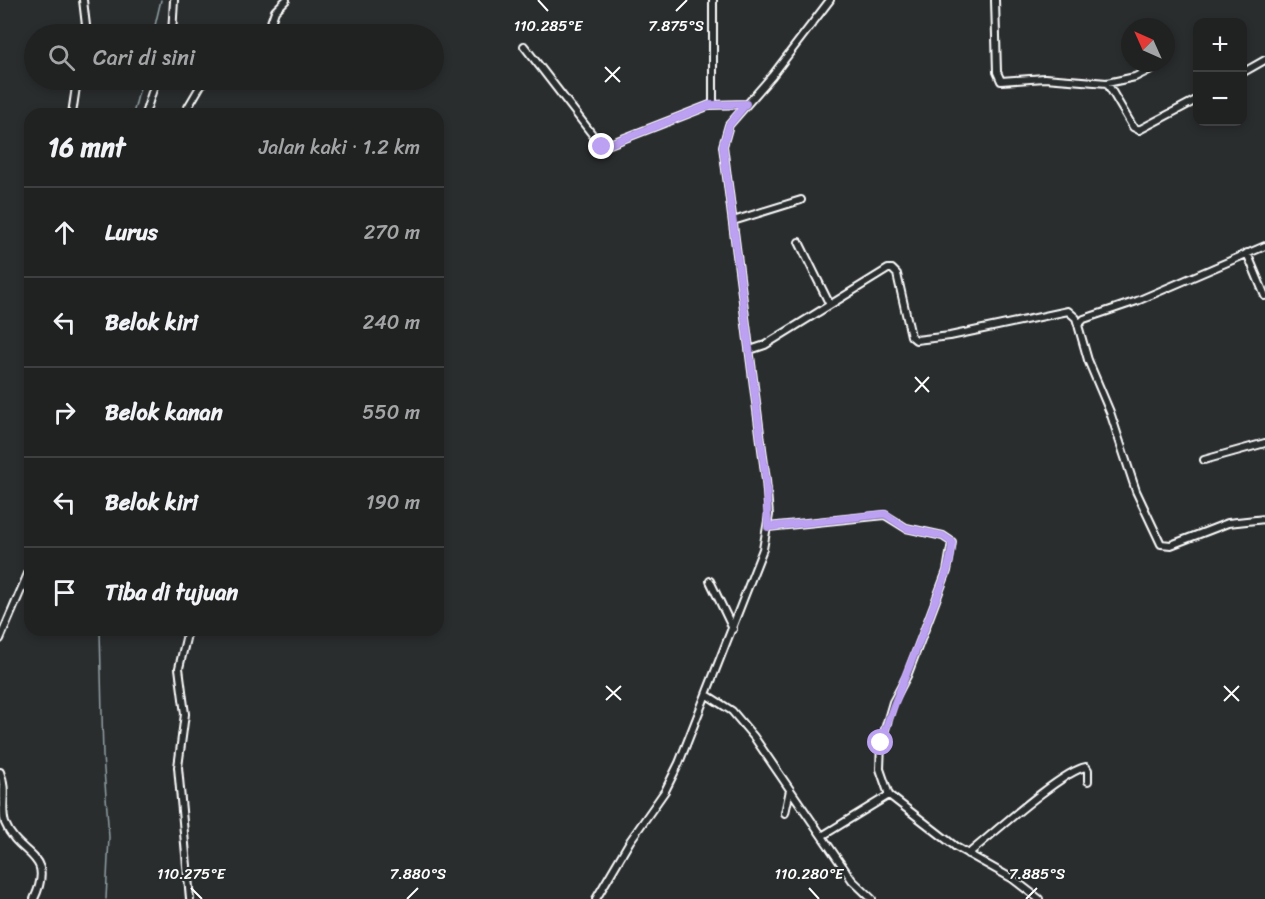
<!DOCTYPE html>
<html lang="id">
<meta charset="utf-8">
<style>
:root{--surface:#202222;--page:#2d2f2f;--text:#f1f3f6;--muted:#a2a4a5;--line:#3d3f40}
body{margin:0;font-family:Sriracha,sans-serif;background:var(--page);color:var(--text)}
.controls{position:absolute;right:18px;top:18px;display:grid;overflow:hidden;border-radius:12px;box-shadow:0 3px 9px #0003}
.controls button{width:54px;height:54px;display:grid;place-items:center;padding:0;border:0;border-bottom:2px solid var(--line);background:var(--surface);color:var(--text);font:30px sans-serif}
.compass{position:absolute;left:1121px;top:18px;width:54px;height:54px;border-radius:50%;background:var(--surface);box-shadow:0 3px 9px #0003;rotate:315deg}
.stop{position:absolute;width:18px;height:18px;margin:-14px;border:4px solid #bca0f2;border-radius:50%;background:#fff}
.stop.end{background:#bca0f2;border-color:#fff;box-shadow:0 2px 6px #0008}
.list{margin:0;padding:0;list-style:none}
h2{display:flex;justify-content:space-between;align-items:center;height:78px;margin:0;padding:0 24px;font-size:26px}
h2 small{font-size:20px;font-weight:400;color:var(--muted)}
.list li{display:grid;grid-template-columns:39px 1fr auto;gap:18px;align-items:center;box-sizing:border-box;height:90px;padding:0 24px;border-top:2px solid var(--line)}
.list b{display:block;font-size:22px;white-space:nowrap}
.list em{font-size:20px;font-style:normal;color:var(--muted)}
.icon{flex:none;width:33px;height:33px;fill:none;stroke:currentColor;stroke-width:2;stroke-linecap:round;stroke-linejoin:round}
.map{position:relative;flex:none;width:1265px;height:899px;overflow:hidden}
.search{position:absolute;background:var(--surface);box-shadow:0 3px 9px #0003;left:24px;top:24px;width:420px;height:66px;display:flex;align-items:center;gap:15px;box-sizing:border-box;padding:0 21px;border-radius:33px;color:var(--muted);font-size:22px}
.panel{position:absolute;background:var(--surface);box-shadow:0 3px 9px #0003;left:24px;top:108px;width:420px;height:528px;border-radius:18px}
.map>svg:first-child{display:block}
</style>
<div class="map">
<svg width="1265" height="899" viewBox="0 0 1265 899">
<rect width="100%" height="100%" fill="#2a2d2e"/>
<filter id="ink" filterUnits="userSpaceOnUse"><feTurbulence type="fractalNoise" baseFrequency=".0167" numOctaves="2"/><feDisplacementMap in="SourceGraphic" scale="12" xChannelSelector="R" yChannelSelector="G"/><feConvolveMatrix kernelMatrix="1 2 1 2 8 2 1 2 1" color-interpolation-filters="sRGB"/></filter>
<g filter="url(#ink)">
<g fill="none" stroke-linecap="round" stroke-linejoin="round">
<!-- stream -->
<path stroke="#91a1a6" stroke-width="1.5" d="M153,34L161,0
M133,114L142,80
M100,630L103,756L109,837L106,899"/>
<!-- minor casing -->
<g stroke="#fff" stroke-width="10">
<path id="minor" d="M83,0L87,34
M713,0V105
M995,0L997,72L1001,81L1045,78L1107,83L1135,77L1163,63
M172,34L174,0
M267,34L275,11L286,0
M524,46L602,147L710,105L746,104
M1242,73L1265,60
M1107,83L1133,127L1139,130L1198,99
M72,114L77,80
M145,114L156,80
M184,114L204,80
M733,221L801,200
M799,242L829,303
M1247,253L1265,296
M1078,325L1084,319L1137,301L1265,246
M750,350L765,345L888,269H892L897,274L911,336L916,340L950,336L1068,311L1076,318L1088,360L1110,412L1136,491L1161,544L1171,545L1228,523L1265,519
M1204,460L1265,443
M768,527L885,515L906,528L943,536L952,542L947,571L907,676L893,702L881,743L880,769L889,795L822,836
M710,581L733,629
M188,630L179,668L185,714L178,767L190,899
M0,639L30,569
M707,695L732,711L754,737L852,880L872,899
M0,772C8,791 0,806 5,823C19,858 56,852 34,899
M889,795L956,847L1013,879L1039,899
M785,813L790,790
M968,854C989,837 1063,770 1086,767L1088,770V781
M596,899L630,841L665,791L679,763L763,549L769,515L766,480L723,146L729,125L772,76L830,0"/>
</g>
<!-- minor -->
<use href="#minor" stroke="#2a2d2e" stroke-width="6"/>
</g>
</g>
<g fill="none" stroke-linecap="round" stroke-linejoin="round" filter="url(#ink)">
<!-- route -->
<path stroke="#bca0f2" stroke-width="8" d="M602,147L710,105L746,104L729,125L723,146L766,480L768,527L885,514L906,528L943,536L952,542C952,563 942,585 934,604C917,651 895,696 881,743"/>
</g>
<!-- ticks -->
<path fill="none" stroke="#fff" stroke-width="2" d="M538,0L548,11M676,11L687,0M605,67L620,82M605,82L620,67M915,377L929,392M915,392L929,377M606,686L621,700M1224,686L1239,701M606,700L621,686M1224,701L1239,686M191,888L202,899M809,888L819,899M407,899L418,888M1026,899L1037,888"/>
<g font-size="15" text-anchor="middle" fill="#fff" stroke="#2a2d2e" stroke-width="4.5" stroke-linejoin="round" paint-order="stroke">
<text x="548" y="31">110.285°E</text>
<text x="676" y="31">7.875°S</text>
<text x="418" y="879">7.880°S</text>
<text x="1037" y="879">7.885°S</text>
<text x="191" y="879">110.275°E</text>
<text x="809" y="879">110.280°E</text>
</g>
</svg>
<div class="controls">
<button>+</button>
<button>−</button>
</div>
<svg class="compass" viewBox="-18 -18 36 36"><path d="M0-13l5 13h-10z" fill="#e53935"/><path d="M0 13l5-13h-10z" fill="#a2a4a5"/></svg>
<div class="stop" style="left:881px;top:743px"></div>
<div class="stop end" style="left:602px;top:147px"></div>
<div class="search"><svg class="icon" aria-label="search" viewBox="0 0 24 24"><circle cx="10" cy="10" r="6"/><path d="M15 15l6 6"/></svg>Cari di sini</div>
<section class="panel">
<h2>16 mnt<small>Jalan kaki · 1.2 km</small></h2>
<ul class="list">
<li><svg class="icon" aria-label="ahead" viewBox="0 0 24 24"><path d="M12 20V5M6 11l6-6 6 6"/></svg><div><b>Lurus</b></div><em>270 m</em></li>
<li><svg class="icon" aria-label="left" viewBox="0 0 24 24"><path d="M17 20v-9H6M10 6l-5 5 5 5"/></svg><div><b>Belok kiri</b></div><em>240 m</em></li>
<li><svg class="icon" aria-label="right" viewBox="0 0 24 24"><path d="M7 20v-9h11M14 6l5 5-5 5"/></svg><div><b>Belok kanan</b></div><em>550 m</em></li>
<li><svg class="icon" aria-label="left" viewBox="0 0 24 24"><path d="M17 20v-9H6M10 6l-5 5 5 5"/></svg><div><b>Belok kiri</b></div><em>190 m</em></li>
<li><svg class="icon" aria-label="arrive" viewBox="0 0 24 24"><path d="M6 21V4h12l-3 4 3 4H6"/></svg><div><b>Tiba di tujuan</b></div></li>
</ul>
</section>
</div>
